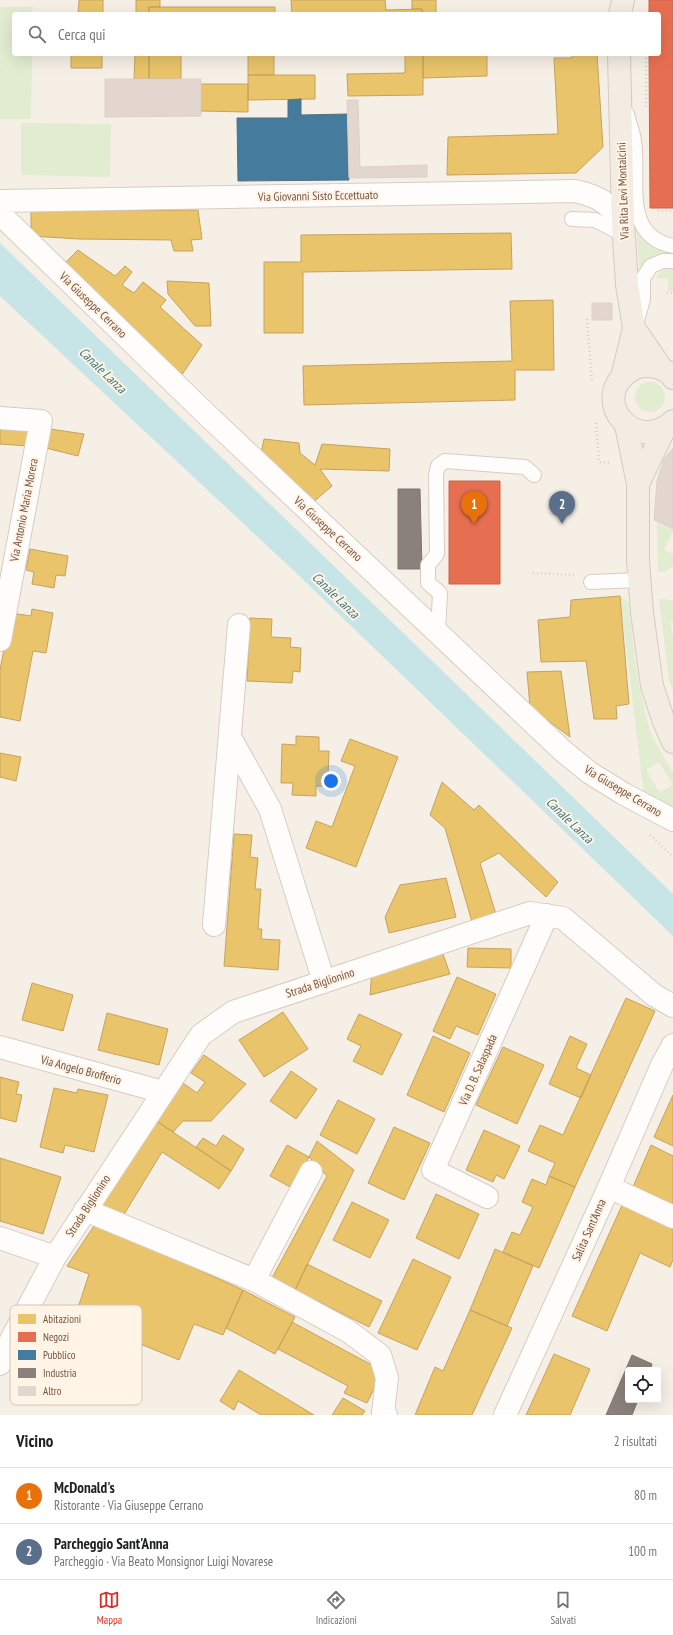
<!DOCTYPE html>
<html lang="it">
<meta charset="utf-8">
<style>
:root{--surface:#fff;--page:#f6f6f6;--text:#202124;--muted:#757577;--line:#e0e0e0;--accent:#d93025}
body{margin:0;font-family:"PT Sans Narrow",sans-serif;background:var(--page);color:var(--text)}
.controls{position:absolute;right:12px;bottom:12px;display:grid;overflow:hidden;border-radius:4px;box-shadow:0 4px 16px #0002}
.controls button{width:36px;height:36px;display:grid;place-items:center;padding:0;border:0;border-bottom:1px solid var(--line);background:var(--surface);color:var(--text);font:20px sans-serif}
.you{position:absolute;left:331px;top:781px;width:14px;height:14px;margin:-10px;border:3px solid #fff;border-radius:50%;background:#1a73e8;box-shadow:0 0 0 6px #1a73e833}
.badge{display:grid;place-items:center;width:26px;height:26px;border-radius:50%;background:var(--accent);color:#fff;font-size:13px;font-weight:700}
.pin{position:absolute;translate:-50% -33px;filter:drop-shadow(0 1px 2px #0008)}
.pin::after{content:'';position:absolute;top:21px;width:14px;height:12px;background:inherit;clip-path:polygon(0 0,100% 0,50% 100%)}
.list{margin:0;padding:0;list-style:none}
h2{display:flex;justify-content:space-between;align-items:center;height:52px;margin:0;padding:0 16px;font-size:17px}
h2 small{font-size:13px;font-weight:400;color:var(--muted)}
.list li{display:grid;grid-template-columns:26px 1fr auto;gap:12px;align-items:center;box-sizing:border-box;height:56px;padding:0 16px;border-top:1px solid var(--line)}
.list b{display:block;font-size:15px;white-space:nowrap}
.list p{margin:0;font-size:13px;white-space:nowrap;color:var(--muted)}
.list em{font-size:13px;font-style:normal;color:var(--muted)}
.icon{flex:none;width:22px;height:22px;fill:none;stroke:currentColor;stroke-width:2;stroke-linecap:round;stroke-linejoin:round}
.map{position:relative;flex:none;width:673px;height:1415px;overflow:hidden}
.search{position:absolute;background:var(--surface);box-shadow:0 4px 16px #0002;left:12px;right:12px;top:12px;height:44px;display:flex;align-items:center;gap:10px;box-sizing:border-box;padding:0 14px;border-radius:4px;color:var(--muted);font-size:15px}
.sheet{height:164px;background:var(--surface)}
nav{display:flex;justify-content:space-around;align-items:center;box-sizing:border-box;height:56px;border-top:1px solid var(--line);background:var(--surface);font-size:11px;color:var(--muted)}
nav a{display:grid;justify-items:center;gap:2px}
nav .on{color:var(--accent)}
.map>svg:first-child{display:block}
</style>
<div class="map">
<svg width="673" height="1415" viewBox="0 0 673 1415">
<rect width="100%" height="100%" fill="#f6efe6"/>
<!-- green -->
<path fill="#e2ecd0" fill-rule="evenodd" d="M0,7H33L32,14H14V54H32L31,119H0Z
M21,123L111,124L110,177L21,175Z
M636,228L642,235L672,252C655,254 646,259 640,274Z
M669,268H673V291H668V279L656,278L660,272Z
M635 397a15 15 0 1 1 30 0a15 15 0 1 1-30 0Z
M657,523L673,531L664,550L673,554V566L665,571L658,572Z
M620,596L629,603L634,654L639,685L647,720L653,738L673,773V809L644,796ZM659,762L673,785L659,792L646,770Z
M659,599L673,600V622L671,623L673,640V691L669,680Z"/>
<!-- water -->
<path fill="#c7e5e6" d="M0,243L673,894V936L293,570L0,296Z"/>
<!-- homes -->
<path fill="#e9c46a" stroke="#c6a25f" d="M79,0H103V14H78Z
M136,0H160V7H149V14H136Z
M291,0H385L386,10L422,9V14H292Z
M412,0H436V14H422V9H412Z
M149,7H275V14H149Z
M71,54H102V68H71Z
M135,54H149V79H134Z
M149,54H181V79H149Z
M248,54H274V75H248Z
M405,54H423V95L348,96L347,74L405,73Z
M423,54H487V76L423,78Z
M572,54H597L603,147L576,173L447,175L448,137L558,134L554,58H572Z
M248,75H315V99L248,100Z
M201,84H248V112L201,111Z
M198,210L202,239L191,240L193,251H174L171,240L79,239L31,236V211Z
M511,233L512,269L303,272V333H264V262H301V235Z
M78,250L115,276L125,266L132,272L122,285L134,293L143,282L166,300L160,307L202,345L181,376L65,263Z
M167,281L209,283L211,326H195L168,294Z
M553,300L554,370H515V400L304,405L303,366L512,361L510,301Z
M0,421L29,423L28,446L0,444Z
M50,429L84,434L78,456L46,448Z
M264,439L299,443L300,453L315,465L322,444L390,449L389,471L320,469L332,486L310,505L260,458Z
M30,549L68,556L65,576L56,575L54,588L32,584L34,572L26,570Z
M620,596L629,704L616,706L617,719H594L586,661L541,662L538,620L570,617L571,600Z
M32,609L53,613L46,653L33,651L20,721L0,717V670L11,613L31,616Z
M250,618L272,619L271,637L291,638L290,647L301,648L300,672L293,671L292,683L247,681Z
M561,671L570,737L530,707L527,672Z
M296,736L319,737V751H329L328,775H324V786H316V796L292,795L293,783H281L282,744L296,745Z
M350,739L398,757L356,867L306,848L316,821L332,827L355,766L341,761Z
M0,753L21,757L16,781L0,777Z
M442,782L474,810L479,805L558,882L546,897L499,853L480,863L496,914L472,922L445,828L430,815Z
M234,834L252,835L250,857L258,858L255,889H261L258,929H262L261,939L280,940L278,970L224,966Z
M446,878L456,917L389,933L385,917L400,885Z
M468,948L511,949V968L467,967Z
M443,954L450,974L370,995L372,970Z
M457,977L496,994L478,1035L456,1026L450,1039L433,1031Z
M32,983L73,995L63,1031L22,1020Z
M626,998L655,1011L575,1187L549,1176L555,1163L528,1151L540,1125L563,1135Z
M283,1012L308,1049L264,1077L239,1040Z
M107,1013L168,1029L159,1065L98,1050Z
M359,1014L402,1034L382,1075L353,1061L361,1046L347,1039Z
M433,1036L470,1053L444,1112L407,1095Z
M570,1036L587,1044L576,1068L591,1075L581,1098L549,1084Z
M503,1047L544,1065L517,1124L476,1105Z
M204,1055L246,1084L211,1121H183L173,1132L155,1120L183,1083L197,1093L205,1082L191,1073Z
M291,1071L317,1089L296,1119L270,1101Z
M0,1077L19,1082L16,1094L22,1095L16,1122L0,1118Z
M54,1088L77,1093L78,1089L108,1095L94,1152L65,1145L63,1153L40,1147Z
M673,1095V1146L654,1137Z
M338,1100L375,1119L357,1154L320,1135Z
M155,1120L231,1171L219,1189L162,1152L123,1216L99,1206Z
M394,1127L430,1143L404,1200L368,1183Z
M484,1130L520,1146L504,1179L496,1175L493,1182L466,1170Z
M223,1135L244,1149L231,1171L196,1147L203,1138L216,1146Z
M317,1141L354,1170L295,1290L272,1278L327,1176L309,1157Z
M287,1145L309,1157L292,1188L270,1176Z
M651,1145L673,1156V1206L633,1187Z
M0,1158L61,1177L43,1234L0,1221Z
M549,1176L575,1187L539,1268L503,1252L512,1232L520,1235L533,1207L522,1202L532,1179L546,1185Z
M436,1194L479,1214L459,1259L416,1238Z
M352,1202L389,1220L370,1258L333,1240Z
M623,1203L673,1226V1260L670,1267L640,1253L607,1331L572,1316Z
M96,1223L243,1290L223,1335L194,1324L179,1360L75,1317L89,1274L67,1266Z
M495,1249L533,1266L507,1326L470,1310Z
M413,1259L451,1277L417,1350L378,1333Z
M307,1264L382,1301L369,1327L295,1290Z
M243,1290L295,1317L275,1354L226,1328Z
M470,1310L512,1328L472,1415H415L435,1367L443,1371Z
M292,1322L383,1371L367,1403L344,1393L348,1386L278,1349Z
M554,1354L590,1369L570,1415H526Z
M239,1370L314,1415H261L238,1401L234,1410L220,1401Z
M343,1398L365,1411L362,1415H332Z"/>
<!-- shops -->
<path fill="#e76f51" stroke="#c4674e" d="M649,0H673V208H650L649,54H659V14H649Z
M449,481H500V584H449Z"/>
<!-- public -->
<path fill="#457b9d" stroke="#536f83" d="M301,99V115L348,114L349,180L238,181L237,118H288V100Z"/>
<!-- industry -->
<path fill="#8a817c" stroke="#83746c" d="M398,489H420L422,569H398Z
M632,1355L652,1364L650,1370H628V1400H638L632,1415H606Z"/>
<!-- building -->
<path fill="#e2d6ce" stroke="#dfd1c8" d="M105,79H201V116L105,117Z
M347,100H358L360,167L427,165V177L349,178Z
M592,303H612V320H592Z
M673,448V529L654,520L657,481L664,459Z"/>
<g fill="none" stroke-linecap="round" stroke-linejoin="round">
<!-- service casing -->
<g stroke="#d7ccc4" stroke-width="16">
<path id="service" d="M627,114C629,123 633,132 634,141C640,178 621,236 673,246
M572,219L595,220L624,235
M636,324L643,299V278L651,266L663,261H673
M591,582L640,580
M438,633L440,593L428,583V565L437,554L436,475L438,466L445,461L525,467L534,475"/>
</g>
<!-- minor casing -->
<g stroke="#d7ccc4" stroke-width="24">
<path id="minor" d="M0,201L575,191C601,197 607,202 623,223
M0,214L203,411L563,751L590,773L624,794L673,820
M0,418L41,421L0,640
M230,737L270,809L324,982
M214,925L239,625
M0,1047L163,1092
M609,1187L673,1217
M487,1197L433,1170L547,915
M85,1210L254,1280L348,1331L380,1355L387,1378L383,1413L386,1415
M0,1238L55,1257
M254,1280L311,1172
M0,1364L12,1338L55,1257L201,1035L233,1012L530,913L563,918L654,995L673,1006"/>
</g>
<!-- tertiary casing -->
<g stroke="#d7ccc4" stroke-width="24">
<path id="tertiary" d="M505,1415L609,1187L662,1065L673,1045"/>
</g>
<!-- primary casing -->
<g stroke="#d5cac3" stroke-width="24">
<path id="primary" d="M620,14L623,0
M619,54L623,223L627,285L634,328L622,377
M634,328L662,369
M673,378C667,369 656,366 646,366C638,366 632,369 626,374C591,402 636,455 673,421
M626,425L638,484V561L642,612L652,686L664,722L673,742
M638,484L665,428"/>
</g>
<!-- path -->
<path stroke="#d7cec8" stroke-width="2.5" stroke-dasharray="1 3" stroke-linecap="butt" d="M646,54V108
M658,211H673
M667,293H673
M587,319L592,382
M596,423L599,462L611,463
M533,573L574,575
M650,835L673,857"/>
<!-- service -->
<use href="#service" stroke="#fefdfb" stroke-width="14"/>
<!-- minor -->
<use href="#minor" stroke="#fefdfb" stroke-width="22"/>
<!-- tertiary -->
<use href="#tertiary" stroke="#fefdfb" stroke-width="22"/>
<!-- primary -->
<use href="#primary" stroke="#f2ece3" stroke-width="22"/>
</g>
<g text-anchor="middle" stroke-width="4" stroke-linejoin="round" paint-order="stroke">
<!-- street labels -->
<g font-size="12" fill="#735446" stroke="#fff4e5">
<text transform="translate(623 191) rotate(-92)" y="4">Via Rita Levi Montalcini</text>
<text transform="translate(318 196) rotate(-1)" y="4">Via Giovanni Sisto Eccettuato</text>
<text transform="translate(93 305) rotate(44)" y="4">Via Giuseppe Cerrano</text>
<text transform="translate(24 510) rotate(-79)" y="4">Via Antonio Maria Morera</text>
<text transform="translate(328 529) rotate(43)" y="4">Via Giuseppe Cerrano</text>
<text transform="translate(623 791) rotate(31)" y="4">Via Giuseppe Cerrano</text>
<text transform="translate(320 983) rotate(-18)" y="4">Strada Biglionino</text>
<text transform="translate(81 1070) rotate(15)" y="4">Via Angelo Brofferio</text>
<text transform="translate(478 1070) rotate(-66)" y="4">Via D. B. Salaspada</text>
<text transform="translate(88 1206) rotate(-57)" y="4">Strada Biglionino</text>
<text transform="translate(589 1230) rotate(-66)" y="4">Salita Sant'Anna</text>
</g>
<!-- water labels -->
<g font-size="13" font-style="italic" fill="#3d7981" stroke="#fff4e5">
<text transform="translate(103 370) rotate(44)" y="5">Canale Lanza</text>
<text transform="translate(336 595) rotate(44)" y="5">Canale Lanza</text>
<text transform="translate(570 820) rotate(44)" y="5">Canale Lanza</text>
</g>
</g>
<!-- legend -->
<rect x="10" y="1305" width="132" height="100" rx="6" fill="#fff4e5" stroke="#d5c4b5" stroke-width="1"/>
<rect x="18" y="1314" width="18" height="10" fill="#e9c46a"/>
<rect x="18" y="1332" width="18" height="10" fill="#e76f51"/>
<rect x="18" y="1350" width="18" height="10" fill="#457b9d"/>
<rect x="18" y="1368" width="18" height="10" fill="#8a817c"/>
<rect x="18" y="1386" width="18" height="10" fill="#e2d6ce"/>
<g font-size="11" fill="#735446">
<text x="43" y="1323">Abitazioni</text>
<text x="43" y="1341">Negozi</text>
<text x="43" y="1359">Pubblico</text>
<text x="43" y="1377">Industria</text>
<text x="43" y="1395">Altro</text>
</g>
</svg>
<div class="controls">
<button><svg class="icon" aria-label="locate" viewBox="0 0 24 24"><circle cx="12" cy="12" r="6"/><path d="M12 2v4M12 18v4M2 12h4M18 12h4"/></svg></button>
</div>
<div class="you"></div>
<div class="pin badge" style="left:474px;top:524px;background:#e8710a">1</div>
<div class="pin badge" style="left:562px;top:524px;background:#5c6f8a">2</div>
<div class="search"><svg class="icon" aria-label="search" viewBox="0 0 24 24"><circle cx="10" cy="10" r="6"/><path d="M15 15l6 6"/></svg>Cerca qui</div>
</div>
<section class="sheet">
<h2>Vicino<small>2 risultati</small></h2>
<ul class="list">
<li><span class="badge" style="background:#e8710a">1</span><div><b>McDonald's</b><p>Ristorante · Via Giuseppe Cerrano</p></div><em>80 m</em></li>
<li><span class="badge" style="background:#5c6f8a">2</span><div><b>Parcheggio Sant'Anna</b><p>Parcheggio · Via Beato Monsignor Luigi Novarese</p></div><em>100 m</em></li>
</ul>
</section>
<nav>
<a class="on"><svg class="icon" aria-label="map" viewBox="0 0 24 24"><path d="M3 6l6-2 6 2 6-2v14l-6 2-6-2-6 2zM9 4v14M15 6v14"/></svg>Mappa</a>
<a><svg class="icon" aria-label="directions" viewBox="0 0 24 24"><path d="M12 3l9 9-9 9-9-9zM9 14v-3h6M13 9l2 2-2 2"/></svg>Indicazioni</a>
<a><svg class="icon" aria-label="saved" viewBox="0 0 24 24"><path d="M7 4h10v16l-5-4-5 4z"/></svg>Salvati</a>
</nav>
